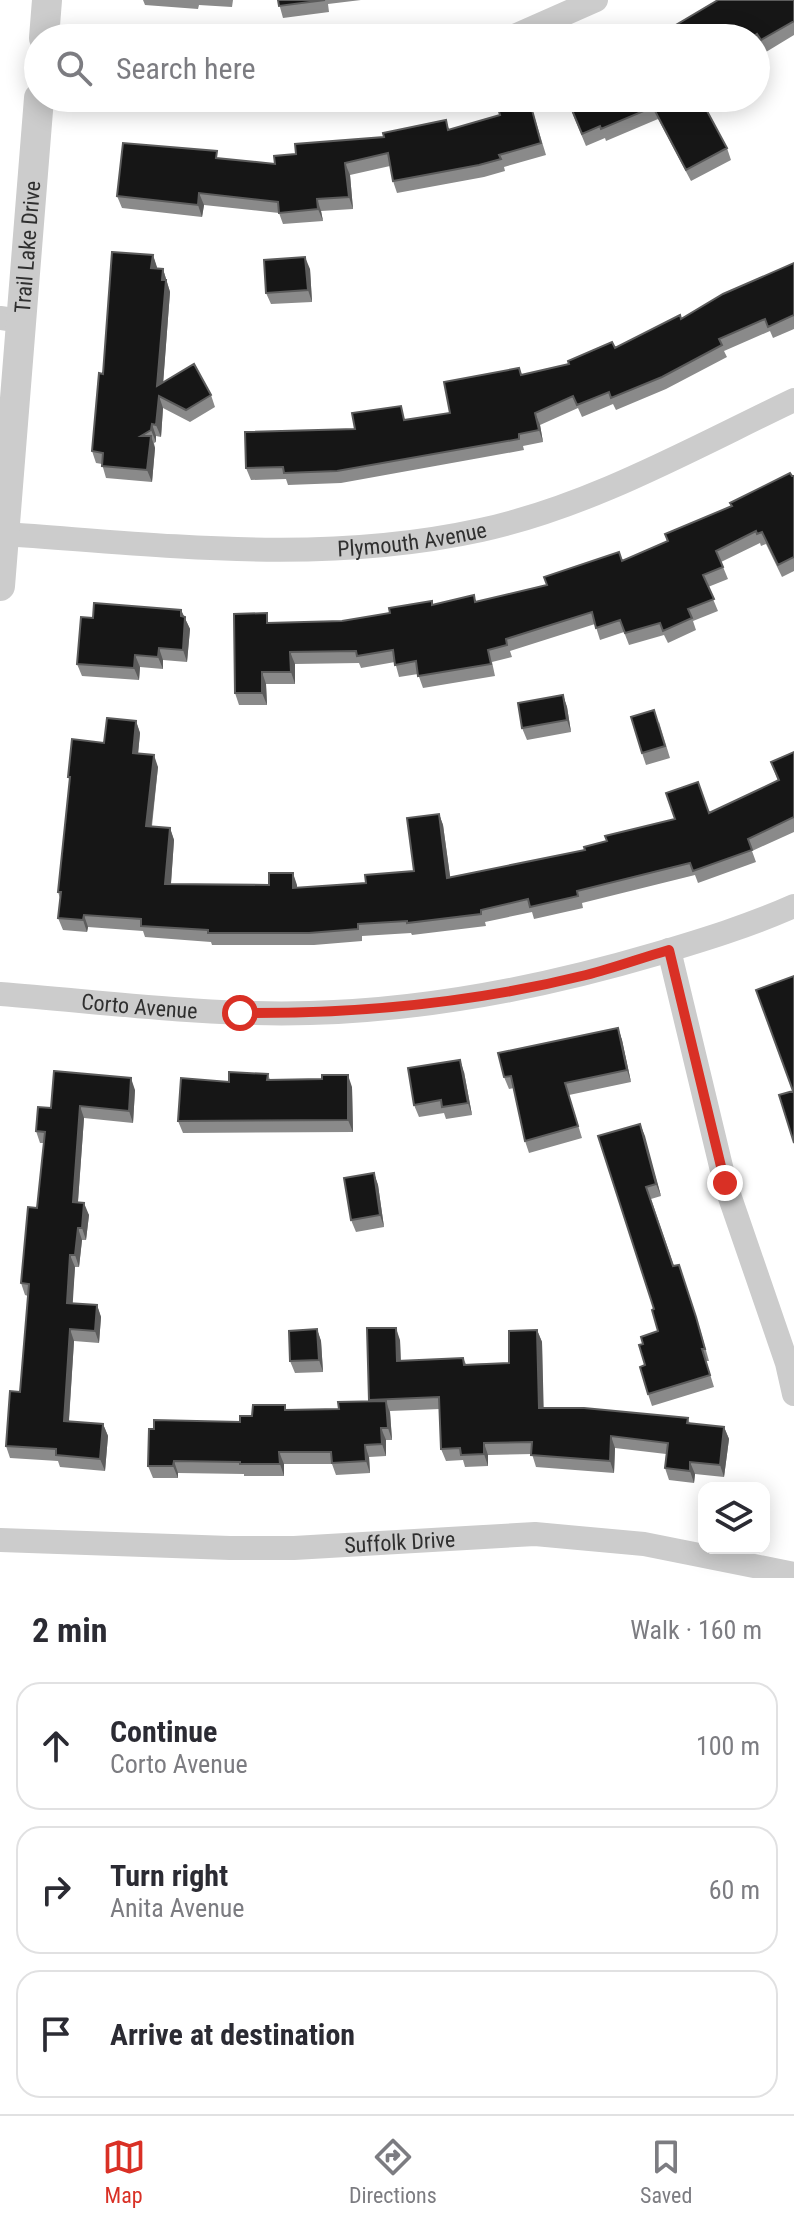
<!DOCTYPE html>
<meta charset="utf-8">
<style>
:root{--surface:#fff;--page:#f7f7f7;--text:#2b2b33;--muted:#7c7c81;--line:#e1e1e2;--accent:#d93025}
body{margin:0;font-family:"Roboto Condensed",sans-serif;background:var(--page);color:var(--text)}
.controls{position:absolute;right:24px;bottom:24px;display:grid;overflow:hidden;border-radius:16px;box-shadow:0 4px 20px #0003}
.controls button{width:72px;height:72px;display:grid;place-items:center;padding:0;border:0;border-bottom:2px solid var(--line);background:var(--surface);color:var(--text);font:40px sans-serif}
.stop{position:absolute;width:24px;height:24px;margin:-18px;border:6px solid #d93025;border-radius:50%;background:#fff}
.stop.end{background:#d93025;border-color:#fff;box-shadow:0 2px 8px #0008}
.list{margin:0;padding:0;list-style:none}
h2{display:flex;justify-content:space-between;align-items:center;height:104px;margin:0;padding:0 32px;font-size:34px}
h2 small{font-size:26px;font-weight:400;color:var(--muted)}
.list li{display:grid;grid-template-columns:52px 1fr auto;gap:24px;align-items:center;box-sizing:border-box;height:128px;margin:0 16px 16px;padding:0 16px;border:2px solid var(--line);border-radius:24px}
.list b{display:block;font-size:30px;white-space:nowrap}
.list p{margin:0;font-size:26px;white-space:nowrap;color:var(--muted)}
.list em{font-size:26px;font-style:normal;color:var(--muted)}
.icon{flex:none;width:44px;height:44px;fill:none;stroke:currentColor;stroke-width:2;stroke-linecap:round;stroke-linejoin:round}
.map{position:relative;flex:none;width:794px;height:1578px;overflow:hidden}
.search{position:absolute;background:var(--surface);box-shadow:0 4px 20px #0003;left:24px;right:24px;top:24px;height:88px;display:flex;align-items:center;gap:20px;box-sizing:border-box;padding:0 28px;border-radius:44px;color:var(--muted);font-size:30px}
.sheet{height:536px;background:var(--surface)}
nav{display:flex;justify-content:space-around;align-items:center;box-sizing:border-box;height:112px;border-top:2px solid var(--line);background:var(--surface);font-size:22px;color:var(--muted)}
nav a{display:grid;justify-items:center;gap:4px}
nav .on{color:var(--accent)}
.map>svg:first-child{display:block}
</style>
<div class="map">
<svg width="794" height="1578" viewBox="0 0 794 1578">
<rect width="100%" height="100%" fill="#fff"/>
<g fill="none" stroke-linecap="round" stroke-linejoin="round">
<!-- minor -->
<g stroke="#ccc" stroke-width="24">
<path d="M510,38L596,0"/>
<path d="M0,318L21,321"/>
<path id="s1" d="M5,534C165,545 322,565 481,530C591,506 693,448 794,400"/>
<path d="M669,950L725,1183L787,1363L794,1394"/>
<path id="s2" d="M0,994C103,1002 207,1016 310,1013C427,1010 544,987 656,954C703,940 749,926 794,906"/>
<path id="s3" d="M0,1540L230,1548H294L535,1534L644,1544L794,1574"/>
</g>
<!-- tertiary -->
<g stroke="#ccc" stroke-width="30">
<path d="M44,38L47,0"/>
<path id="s4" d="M0,586L39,98"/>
</g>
</g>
<!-- wall -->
<path fill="#8a8a8a" d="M143,0H233L232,7L199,5L198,9L145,5Z
M278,0H361L328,4L329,12L283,18Z
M794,0V35L766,52L762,46L756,50V38H654Z
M566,98H703L701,99L727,148L731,160L691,181L658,119L606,141L605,138L586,146Z
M529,99L546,155L504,167L505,171L484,177L397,193L393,181L390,166L350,175L353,209L321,211L323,221L283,224L279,213L204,205L202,217L122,208L117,196L219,159L275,164L296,154L384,137L446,120L449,130L500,115Z
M153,255L157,269H163L170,292L163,383L211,395L215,407L190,422L163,408L161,437L156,436V442L154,443L155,448L152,482L106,478L102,464L96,463L92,451L103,374Z
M794,263V329L773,338L770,331L724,351L727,357L666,389L616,410L613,404L582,417L578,408L540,425L543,442L523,446L524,450L341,483L288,485L286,479L251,480L246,468L355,429L450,413L522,375L569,364L615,348L681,319Z
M310,269L312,302L271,304L266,293Z
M794,476V571L782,577L766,544L761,546L760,543L721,562L728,579L708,587L718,611L693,621L696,630L668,643L664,635L629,645L624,632L600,640L595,624L510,651L512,657L492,662L495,676L423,688L418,674L399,677L395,662L361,668L359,663L295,664V684H266L267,705H239L235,693L270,623L342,621L433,605L474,595L476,602L547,585L622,561L667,541L665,534L731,506L730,503Z
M181,610L190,629L187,662L163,660V669L140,667L139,680L82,676L77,664L93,618Z
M563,695L567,707L571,732L527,740L522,728Z
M136,721L140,733L138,753L158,767L152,826L170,828L174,840L171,884L297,885V888L366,883L414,871L439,814L443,825L450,877L585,850L709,813L778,781L771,762L794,752V832L752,851L756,862L698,883L695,875L582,903L583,908L534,919L532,912L485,922L486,926L412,935L411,933L362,936V941L314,945H212L211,942L145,937L143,931L88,927L87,932L63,930L58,918L60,898L58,892L70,781L68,777L104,743Z
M659,722L670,758L646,765L642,753Z
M618,1028L622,1040L631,1082L569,1095L582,1138L529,1153L525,1141L514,1088L509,1089L504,1077Z
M464,1072L472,1115L446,1119L444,1113L419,1117L414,1105Z
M268,1074L270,1080L352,1087L353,1132L183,1133L178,1121Z
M135,1090L133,1123L84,1118L78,1202L89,1215L86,1240H82L79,1267H75L72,1303L97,1305L101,1317L99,1343L74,1341L69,1421L103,1424L108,1436L105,1471L60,1467L58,1461L10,1458L6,1446L20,1392L28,1296L25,1295L21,1283L37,1208L44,1143H40L36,1131L51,1108Z
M640,1124L661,1196L651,1199L674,1266L700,1329L709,1361H706L714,1387L652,1406L648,1394L643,1344L658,1331L654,1309Z
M374,1173L378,1185L384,1227L356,1232L351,1220Z
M317,1329L321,1341L323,1372L295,1373L290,1361Z
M537,1330L542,1342L543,1408L688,1418L690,1424L724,1427L729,1439L724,1477L695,1474L694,1483L669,1480L665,1468L666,1454L615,1448L614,1473L536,1467L532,1454L488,1455V1466L465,1467L463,1460L446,1461L441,1449L440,1409L390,1411L392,1440H386V1456L369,1457L370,1473L336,1475L332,1464H284V1476H244V1474L178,1473V1478H153L148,1466L154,1429L240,1422L252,1416L287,1410L339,1409L370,1401L369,1400L400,1340L401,1361L463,1358L466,1364L509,1363Z"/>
<!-- shaded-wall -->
<path fill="#5c5c5c" d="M345,163L350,175L353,209L349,197Z
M199,193L204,205L202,217L198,205Z
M317,199L321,211L323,221L318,209Z
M153,255L157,267L156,280L151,268Z
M305,257L310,269L312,302L308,290Z
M163,269L170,292L162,398L157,386Z
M159,396L163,408L161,437L156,425Z
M535,413L540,425L543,442L539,430Z
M152,424L156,436V442L151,430Z
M151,436L155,448L152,482L147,470Z
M181,610L190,629L187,662L183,650Z
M159,648L163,660V669L158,657Z
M290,652L295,664V684L291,672Z
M135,655L140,667L139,680L134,668Z
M262,672L266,684L267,705L262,693Z
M563,695L567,707L571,732L567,720Z
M136,721L140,733L137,765L133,753Z
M154,755L158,767L150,838L146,826Z
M439,814L443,825L452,890L447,878Z
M170,828L174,840L170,896L165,884Z
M293,873L297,885V900L293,888Z
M84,915L88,927L87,932L83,920Z
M618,1028L622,1040L631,1082L627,1070Z
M460,1060L464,1072L472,1115L468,1103Z
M348,1075L352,1087L353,1132L348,1120Z
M131,1078L135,1090L133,1123L129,1111Z
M80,1106L84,1118L77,1214L73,1202Z
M640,1124L645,1136L661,1196L656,1184Z
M374,1173L378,1185L384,1227L380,1215Z
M84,1203L89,1215L86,1240L82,1228Z
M78,1228L82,1240L79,1267L75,1255Z
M70,1255L75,1267L72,1315L67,1303Z
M97,1305L101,1317L99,1343L95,1331Z
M396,1328L400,1340L401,1373L397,1361Z
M70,1329L74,1341L68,1433L64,1421Z
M317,1329L321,1341L323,1372L319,1360Z
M537,1330L542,1342L544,1420L539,1408Z
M386,1401L390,1413L392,1440L388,1428Z
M103,1424L108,1436L105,1471L100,1459Z
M724,1427L729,1439L724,1477L720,1465Z
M381,1428L386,1440V1456L382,1444Z
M611,1436L615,1448L614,1473L610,1461Z
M484,1443L488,1455V1466L484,1454Z
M365,1445L369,1457L370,1473L366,1461Z
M279,1452L284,1464V1476L280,1464Z
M174,1461L178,1473V1478L173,1466Z
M690,1462L695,1474L694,1483L690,1471Z"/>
<!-- building -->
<path fill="#161616" stroke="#5c5c5c" stroke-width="2" d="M278,0H325L279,6Z
M718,0H794V21L761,40L757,34L751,38H654Z
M567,98H700L727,148L686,170L653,107L601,129L600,126L582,134Z
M529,99L541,143L499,155L501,159L479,165L393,181L388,153L345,163L349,197L317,199L318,209L279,213L278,202L199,193L198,205L117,196L123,143L217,151L216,158L275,164L274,156L296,154L295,144L384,137L383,133L446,120L448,130L500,115L498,108Z
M112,252L153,255L151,268L163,269L162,280H166L157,386L194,364L211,395L186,410L159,396L156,425L152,424L151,430L141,436H151L147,470L102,466L103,453L92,451L99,373L103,374Z
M305,257L308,290L266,293L264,260Z
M794,263V315L768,327L765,319L719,339L722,345L662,377L611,398L609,392L577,405L573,396L535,413L539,430L519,434V439L337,471L284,473L283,467L246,468L245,432L355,429L352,413L401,406L404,420L450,413L444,382L519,368L521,375L569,364L568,361L612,342L615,348L680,315L681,319L723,294Z
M790,473L792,476H794V557L778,565L762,532L757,534L756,531L716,551L723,567L703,575L714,599L688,609L692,618L663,631L660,623L625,633L620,620L596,628L592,612L506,639L507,645L488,650L491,664L418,676L416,661L395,665L393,650L357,656L356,651L290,652L291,672H262V693H235L234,614L267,613V623L342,621L390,613L389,608L432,601V605L474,595L475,602L547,585L544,577L619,552L622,561L668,541L665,534L732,506L730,503Z
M94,603L181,610V616L185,617L183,650L159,648L158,657L135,655L134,668L77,664L81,617L93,618Z
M563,695L567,720L522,728L518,703Z
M654,710L665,746L642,753L631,717Z
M107,718L136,721L133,753L154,755L146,826L170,828L165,884L269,885V873H293V888L366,883L365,875L414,871L407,818L439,814L447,878L585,850L584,847L607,841L605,836L675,819L666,793L698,782L709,813L779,780L771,762L794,752V817L748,839L752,850L693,871L690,863L577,891L578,896L530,907L528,899L481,910V914L407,923V921L358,924V929L309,933H208V930L141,926V919L84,915L83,920L58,918L61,892H58L70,777H68L72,739L104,743Z
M794,976V1143L779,1095L793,1091L756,990Z
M618,1028L627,1070L565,1083L578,1126L525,1141L511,1076L504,1077L498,1053Z
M460,1060L468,1103L442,1107L441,1100L414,1105L408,1068Z
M54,1071L131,1078L129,1111L80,1106L73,1202L84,1203L82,1228H78L75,1255H70L67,1303L97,1305L95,1331L70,1329L64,1421L103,1424L100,1459L56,1455V1449L6,1446L10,1391L20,1392L29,1284L21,1283L28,1207L37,1208L45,1132L36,1131L38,1107L51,1108Z
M229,1072L268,1074L267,1080L322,1079V1075H348V1120L178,1121L181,1078L229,1082Z
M640,1124L656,1184L646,1187L673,1266L679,1265L696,1317L705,1349H702L710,1375L648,1394L640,1367L645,1365L639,1345L643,1344L641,1337L658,1331L652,1310L654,1309L598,1136Z
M374,1173L380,1215L351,1220L344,1178Z
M367,1328H396L397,1361L463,1358L464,1365L509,1363V1331L537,1330L539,1408H584L688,1418L687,1423L724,1427L720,1465L690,1462V1471L665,1468L668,1443L611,1436L610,1461L531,1455L532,1442L484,1443V1454L461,1455L460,1448L441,1449L439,1397L369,1400Z
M317,1329L319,1360L290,1361L289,1331Z
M386,1401L388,1428H381L382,1444L365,1445L366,1461L332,1463L331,1452H279L280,1464H240V1462L174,1461L173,1466H148L149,1429H154V1420L240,1422V1416H252L253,1405H285V1410L339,1409L338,1402Z"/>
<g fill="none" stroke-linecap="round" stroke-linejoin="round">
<!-- route -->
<path stroke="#d93025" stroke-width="10" d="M240,1013C356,1014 473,1003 586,975C614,968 641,958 669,950L725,1183"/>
</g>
<g text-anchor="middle" stroke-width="8" stroke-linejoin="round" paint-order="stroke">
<!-- street labels -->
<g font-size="22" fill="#2f2f2f" stroke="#fff">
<text dy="8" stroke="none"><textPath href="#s4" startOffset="340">Trail Lake Drive</textPath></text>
<text dy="8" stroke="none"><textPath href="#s1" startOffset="408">Plymouth Avenue</textPath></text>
<text dy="8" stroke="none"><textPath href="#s2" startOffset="140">Corto Avenue</textPath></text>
<text dy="8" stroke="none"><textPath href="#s3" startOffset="400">Suffolk Drive</textPath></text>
</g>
</g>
</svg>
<div class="controls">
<button><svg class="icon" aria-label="layers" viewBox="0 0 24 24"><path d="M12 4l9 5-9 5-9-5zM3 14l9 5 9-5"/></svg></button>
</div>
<div class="stop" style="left:240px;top:1013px"></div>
<div class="stop end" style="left:725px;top:1183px"></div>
<div class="search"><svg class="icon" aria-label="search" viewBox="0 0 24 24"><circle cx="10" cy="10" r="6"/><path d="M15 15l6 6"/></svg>Search here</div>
</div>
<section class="sheet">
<h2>2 min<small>Walk · 160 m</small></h2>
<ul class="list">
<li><svg class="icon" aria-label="ahead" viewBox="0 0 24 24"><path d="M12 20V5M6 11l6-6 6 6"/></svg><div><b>Continue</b><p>Corto Avenue</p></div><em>100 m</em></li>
<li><svg class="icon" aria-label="right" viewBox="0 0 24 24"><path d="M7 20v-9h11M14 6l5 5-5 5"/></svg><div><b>Turn right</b><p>Anita Avenue</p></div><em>60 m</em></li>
<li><svg class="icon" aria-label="arrive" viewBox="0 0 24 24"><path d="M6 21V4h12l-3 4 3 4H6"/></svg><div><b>Arrive at destination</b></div></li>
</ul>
</section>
<nav>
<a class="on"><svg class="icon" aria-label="map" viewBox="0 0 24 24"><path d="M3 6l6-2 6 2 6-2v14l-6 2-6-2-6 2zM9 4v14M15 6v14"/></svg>Map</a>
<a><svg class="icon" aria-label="directions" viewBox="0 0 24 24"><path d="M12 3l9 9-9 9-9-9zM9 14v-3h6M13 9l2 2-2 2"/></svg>Directions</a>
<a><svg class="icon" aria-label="saved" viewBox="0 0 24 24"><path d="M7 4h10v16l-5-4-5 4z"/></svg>Saved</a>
</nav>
